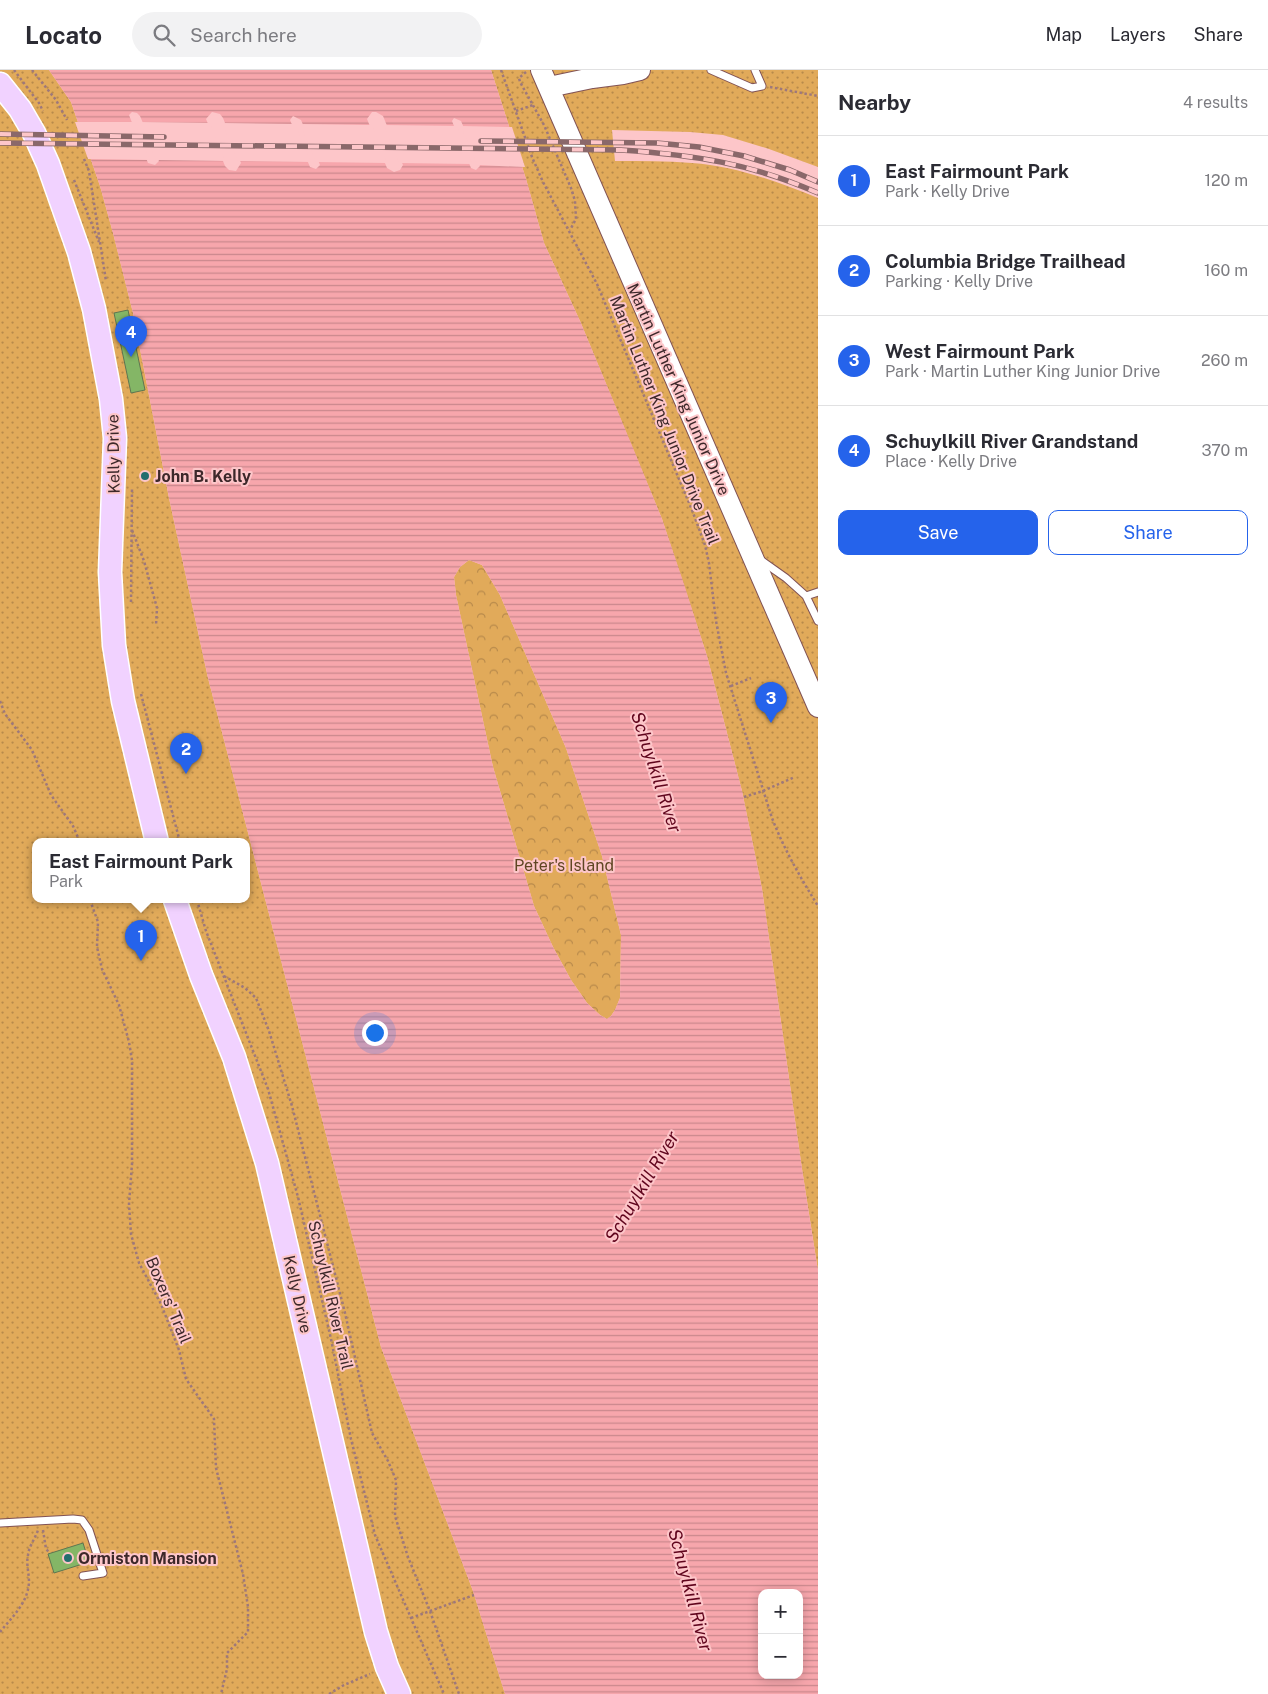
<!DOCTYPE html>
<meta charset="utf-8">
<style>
:root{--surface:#fff;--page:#f2f2f3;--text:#2b2b33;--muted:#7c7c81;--line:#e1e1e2;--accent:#2563eb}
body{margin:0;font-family:"Public Sans",sans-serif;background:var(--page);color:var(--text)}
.controls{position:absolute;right:15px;bottom:15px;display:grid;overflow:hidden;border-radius:10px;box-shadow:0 2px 12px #0003}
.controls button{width:45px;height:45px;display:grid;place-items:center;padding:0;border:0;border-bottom:1px solid var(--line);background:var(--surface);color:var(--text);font:25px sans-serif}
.you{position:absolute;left:374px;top:962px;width:18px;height:18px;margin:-12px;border:4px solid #fff;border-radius:50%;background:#1a73e8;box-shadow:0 0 0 8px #1a73e833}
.badge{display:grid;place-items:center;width:32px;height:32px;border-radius:50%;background:var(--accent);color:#fff;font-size:16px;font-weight:700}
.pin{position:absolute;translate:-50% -41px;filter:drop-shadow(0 1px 2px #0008)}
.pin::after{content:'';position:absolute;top:26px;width:18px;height:15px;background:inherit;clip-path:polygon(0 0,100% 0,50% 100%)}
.popup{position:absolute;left:32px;top:768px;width:218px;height:65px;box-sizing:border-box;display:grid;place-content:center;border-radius:10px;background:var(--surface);filter:drop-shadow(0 1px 4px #0005);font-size:16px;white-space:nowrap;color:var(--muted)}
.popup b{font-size:19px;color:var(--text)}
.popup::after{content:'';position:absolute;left:50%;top:100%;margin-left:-10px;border:10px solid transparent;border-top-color:var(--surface)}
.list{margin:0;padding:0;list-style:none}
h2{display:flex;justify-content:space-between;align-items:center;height:65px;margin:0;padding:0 20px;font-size:21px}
h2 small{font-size:16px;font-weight:400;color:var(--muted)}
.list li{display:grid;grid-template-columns:32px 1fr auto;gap:15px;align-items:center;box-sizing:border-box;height:90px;padding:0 20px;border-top:1px solid var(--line)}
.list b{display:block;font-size:19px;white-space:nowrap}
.list p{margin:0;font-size:16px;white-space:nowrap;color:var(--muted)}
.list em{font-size:16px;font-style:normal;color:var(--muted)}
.actions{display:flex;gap:10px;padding:15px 20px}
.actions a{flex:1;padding:11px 0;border:1px solid var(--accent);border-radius:10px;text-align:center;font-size:18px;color:var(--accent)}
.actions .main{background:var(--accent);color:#fff}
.icon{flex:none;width:28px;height:28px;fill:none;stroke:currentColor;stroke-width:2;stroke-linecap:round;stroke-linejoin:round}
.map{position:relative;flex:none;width:818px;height:1624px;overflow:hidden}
header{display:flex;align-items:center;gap:30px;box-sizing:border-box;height:70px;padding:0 25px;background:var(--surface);border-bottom:1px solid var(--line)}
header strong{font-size:24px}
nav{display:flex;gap:28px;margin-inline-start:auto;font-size:18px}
.search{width:350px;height:45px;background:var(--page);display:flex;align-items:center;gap:12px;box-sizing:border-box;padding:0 18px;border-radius:28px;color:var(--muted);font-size:19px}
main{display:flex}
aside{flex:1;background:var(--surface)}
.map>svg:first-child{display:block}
</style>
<header>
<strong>Locato</strong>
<div class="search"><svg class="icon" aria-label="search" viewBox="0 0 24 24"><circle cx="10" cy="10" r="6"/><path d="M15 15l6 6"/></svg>Search here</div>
<nav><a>Map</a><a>Layers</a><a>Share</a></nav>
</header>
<main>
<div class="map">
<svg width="818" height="1624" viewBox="0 0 818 1624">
<defs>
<pattern id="forest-crowns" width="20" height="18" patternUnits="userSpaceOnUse" patternTransform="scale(1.25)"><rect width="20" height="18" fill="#e1aa5a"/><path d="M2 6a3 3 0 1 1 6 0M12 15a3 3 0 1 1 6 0" fill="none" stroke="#b88a4b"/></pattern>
<pattern id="park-dots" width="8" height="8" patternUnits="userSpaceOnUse" patternTransform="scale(1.25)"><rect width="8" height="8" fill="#e1aa5a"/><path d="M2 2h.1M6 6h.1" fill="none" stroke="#b88a4b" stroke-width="1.8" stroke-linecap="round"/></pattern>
<pattern id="water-rules" width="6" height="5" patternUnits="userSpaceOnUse" patternTransform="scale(1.25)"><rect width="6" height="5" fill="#f7a6ac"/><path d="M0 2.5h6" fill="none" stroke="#c9878c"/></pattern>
</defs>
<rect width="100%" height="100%" fill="#fdc6c9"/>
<!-- forest -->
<path fill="url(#forest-crowns)" d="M469,490L482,495L500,525L566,678L602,786L621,865L620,928L615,940L611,946L607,949L600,945L587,933L571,910L553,877L534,836L493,697L456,525L454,507L460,497Z"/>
<!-- park -->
<path fill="url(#park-dots)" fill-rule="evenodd" d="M0,0H49L71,32L100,116L113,163L133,243L169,428L208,608L381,1277L473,1521L505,1624H0ZM36,772H246V830H36Z
M491,0H818V97L769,79L723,65L690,62L612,60L615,91C641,91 667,91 692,93C735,96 779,112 818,128V1201L802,1099L762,819L742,721L707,586L662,449L580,251L544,173L526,109Z"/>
<!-- water -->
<path fill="url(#water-rules)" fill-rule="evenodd" d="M49,0H491L526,109L544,173L580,251L638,390L662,449L684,514L707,586L742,721L762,819L802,1099L818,1201V1624H505L473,1521L381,1277L208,608L169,428L133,243L113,163L100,116L71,32ZM132,42L137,43L140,46L159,91L155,95L148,93L129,45ZM212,42L220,44L223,48L241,93L236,101L229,100L225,96L206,49ZM372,42H376L383,46L403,95L400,100L394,102L387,98L367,49ZM293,46L301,50L320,95L316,99L310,97L290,50ZM454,48L461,51L480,96L476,100L471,98L452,51ZM469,490L482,495L500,525L566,678L602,786L621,865L620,928L615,940L611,946L607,949L600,945L587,933L571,910L553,877L534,836L493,697L456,525L454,507L460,497ZM762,1523H799V1605H762Z"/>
<!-- pier -->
<path fill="#fdc6c9" d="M75,52H134L150,90L88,89Z
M140,52L210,53L225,91L156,90Z
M222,53L295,54L311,92L238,91Z
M300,54L372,55L387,93L316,92Z
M384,55L457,56L472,94L399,93Z
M461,56L512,57L525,97L477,95Z"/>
<!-- building -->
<path fill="#84b666" stroke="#5e7651" d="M128,240L145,320L131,323L114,243Z
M83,1473L89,1492L54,1503L48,1484Z"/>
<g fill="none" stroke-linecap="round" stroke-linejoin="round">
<!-- service casing -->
<g stroke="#805255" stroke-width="9">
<path id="service" d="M711,0L752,18L762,16L755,0
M759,489L786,508L806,526L818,551
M806,526L818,522
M0,1453L73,1449L82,1450L89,1460L103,1503L83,1506"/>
</g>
<!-- secondary casing -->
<g stroke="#805255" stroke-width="22">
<path id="secondary" d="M541,0L818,637
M549,17L592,8L623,4L640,0"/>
</g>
<!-- primary casing -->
<g stroke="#fff" stroke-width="25">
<path id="primary" d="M0,14L20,39L34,63L48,94L79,182L94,239L111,329L115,368L110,502L114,575L123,631L157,772
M175,830L201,905L234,987L267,1093L376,1562L387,1597L399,1624"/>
</g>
<!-- path -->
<path stroke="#9e787b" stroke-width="2.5" stroke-dasharray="2.5 2.5" stroke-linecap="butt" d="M14,0L39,33L43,41
M32,0L56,30L67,50
M501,0L532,87L543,112L597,214L692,440L705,475L709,493L716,551L726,603L772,748C784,779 800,807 818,836
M526,2L519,8L520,12L544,55L571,118L575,131L576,149L570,160
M770,17L818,26
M516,41L533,35
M84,89L89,101L106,211
M74,110L99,172
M132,460L144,491L157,538L156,555
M131,532L132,417
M731,616L751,608
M141,624L180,772
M0,631L5,644L32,680L51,725L73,756L80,772
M744,727L763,721L795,707
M90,830L98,852L97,877L102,899L119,935L129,972L132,990V1094L129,1134L131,1164L139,1193L161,1234L179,1280L186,1309L214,1349L216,1398L243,1504L248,1537V1562L227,1583V1599L221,1624
M197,830L206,861L268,1019L298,1127L331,1269L351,1369L375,1465L444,1624
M224,906L245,918L256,928L269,961L292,1036L345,1243L372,1363L388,1391L396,1410L395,1446L408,1487L430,1541L459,1624
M43,1460L46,1479L49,1482
M411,1548L474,1525
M0,1562C12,1547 28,1533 29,1512C29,1503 26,1494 28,1485C29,1476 35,1469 38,1460
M329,1624L344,1615L370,1604"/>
<!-- service -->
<use href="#service" stroke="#fff" stroke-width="7"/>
<!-- secondary -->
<use href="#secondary" stroke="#fff" stroke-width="20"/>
<!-- primary -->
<use href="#primary" stroke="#f1d2ff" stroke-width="22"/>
<!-- rail casing -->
<g stroke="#8a686a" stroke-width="5.5">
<path id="rail" d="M0,64L164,67
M481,71L657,73L699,77L744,86L790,100L818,112
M0,73L621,80C694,85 750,93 818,123"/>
</g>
<!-- rail -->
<use href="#rail" stroke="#fdc6c9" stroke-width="4" stroke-dasharray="11" stroke-linecap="butt"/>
</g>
<!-- markers -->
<g fill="#236e6e" stroke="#fdc6c9" stroke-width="2">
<circle cx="145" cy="406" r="5"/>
<circle cx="68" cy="1488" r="5"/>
</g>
<g text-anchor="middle" stroke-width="4" stroke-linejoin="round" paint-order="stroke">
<!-- street labels -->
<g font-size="16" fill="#3d282a" stroke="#fdc6c9">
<text transform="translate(679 319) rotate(66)" y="6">Martin Luther King Junior Drive</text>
<text transform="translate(665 350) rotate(68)" y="6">Martin Luther King Junior Drive Trail</text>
<text transform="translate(113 384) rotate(-91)" y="6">Kelly Drive</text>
<text transform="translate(298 1224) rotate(77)" y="6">Kelly Drive</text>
<text transform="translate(331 1225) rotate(77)" y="6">Schuylkill River Trail</text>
<text transform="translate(169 1230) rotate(67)" y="6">Boxers' Trail</text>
</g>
<!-- poi labels -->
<g font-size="16" font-weight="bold" fill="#3d282a" stroke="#fdc6c9" text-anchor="start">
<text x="155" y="412">John B. Kelly</text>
<text x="78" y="1494">Ormiston Mansion</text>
</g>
<!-- park labels -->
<g font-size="16" fill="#5f4623" stroke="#fdc6c9">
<text x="564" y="801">Peter's Island</text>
</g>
<!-- water labels -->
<g font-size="18" font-style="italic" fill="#60051d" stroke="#fdc6c9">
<text transform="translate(656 702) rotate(72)" y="6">Schuylkill River</text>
<text transform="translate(642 1117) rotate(-59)" y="6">Schuylkill River</text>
<text transform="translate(690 1520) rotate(75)" y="6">Schuylkill River</text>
</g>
</g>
</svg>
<div class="controls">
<button>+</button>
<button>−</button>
</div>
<div class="you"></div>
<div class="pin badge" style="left:141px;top:891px">1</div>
<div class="popup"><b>East Fairmount Park</b>Park</div>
<div class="pin badge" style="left:186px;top:704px">2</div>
<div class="pin badge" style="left:771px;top:653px">3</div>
<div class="pin badge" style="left:131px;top:287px">4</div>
</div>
<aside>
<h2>Nearby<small>4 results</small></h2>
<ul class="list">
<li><span class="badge">1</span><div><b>East Fairmount Park</b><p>Park · Kelly Drive</p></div><em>120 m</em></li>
<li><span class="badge">2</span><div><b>Columbia Bridge Trailhead</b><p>Parking · Kelly Drive</p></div><em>160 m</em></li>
<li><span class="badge">3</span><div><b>West Fairmount Park</b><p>Park · Martin Luther King Junior Drive</p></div><em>260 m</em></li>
<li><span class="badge">4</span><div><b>Schuylkill River Grandstand</b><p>Place · Kelly Drive</p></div><em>370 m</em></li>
</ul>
<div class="actions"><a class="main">Save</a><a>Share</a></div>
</aside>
</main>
